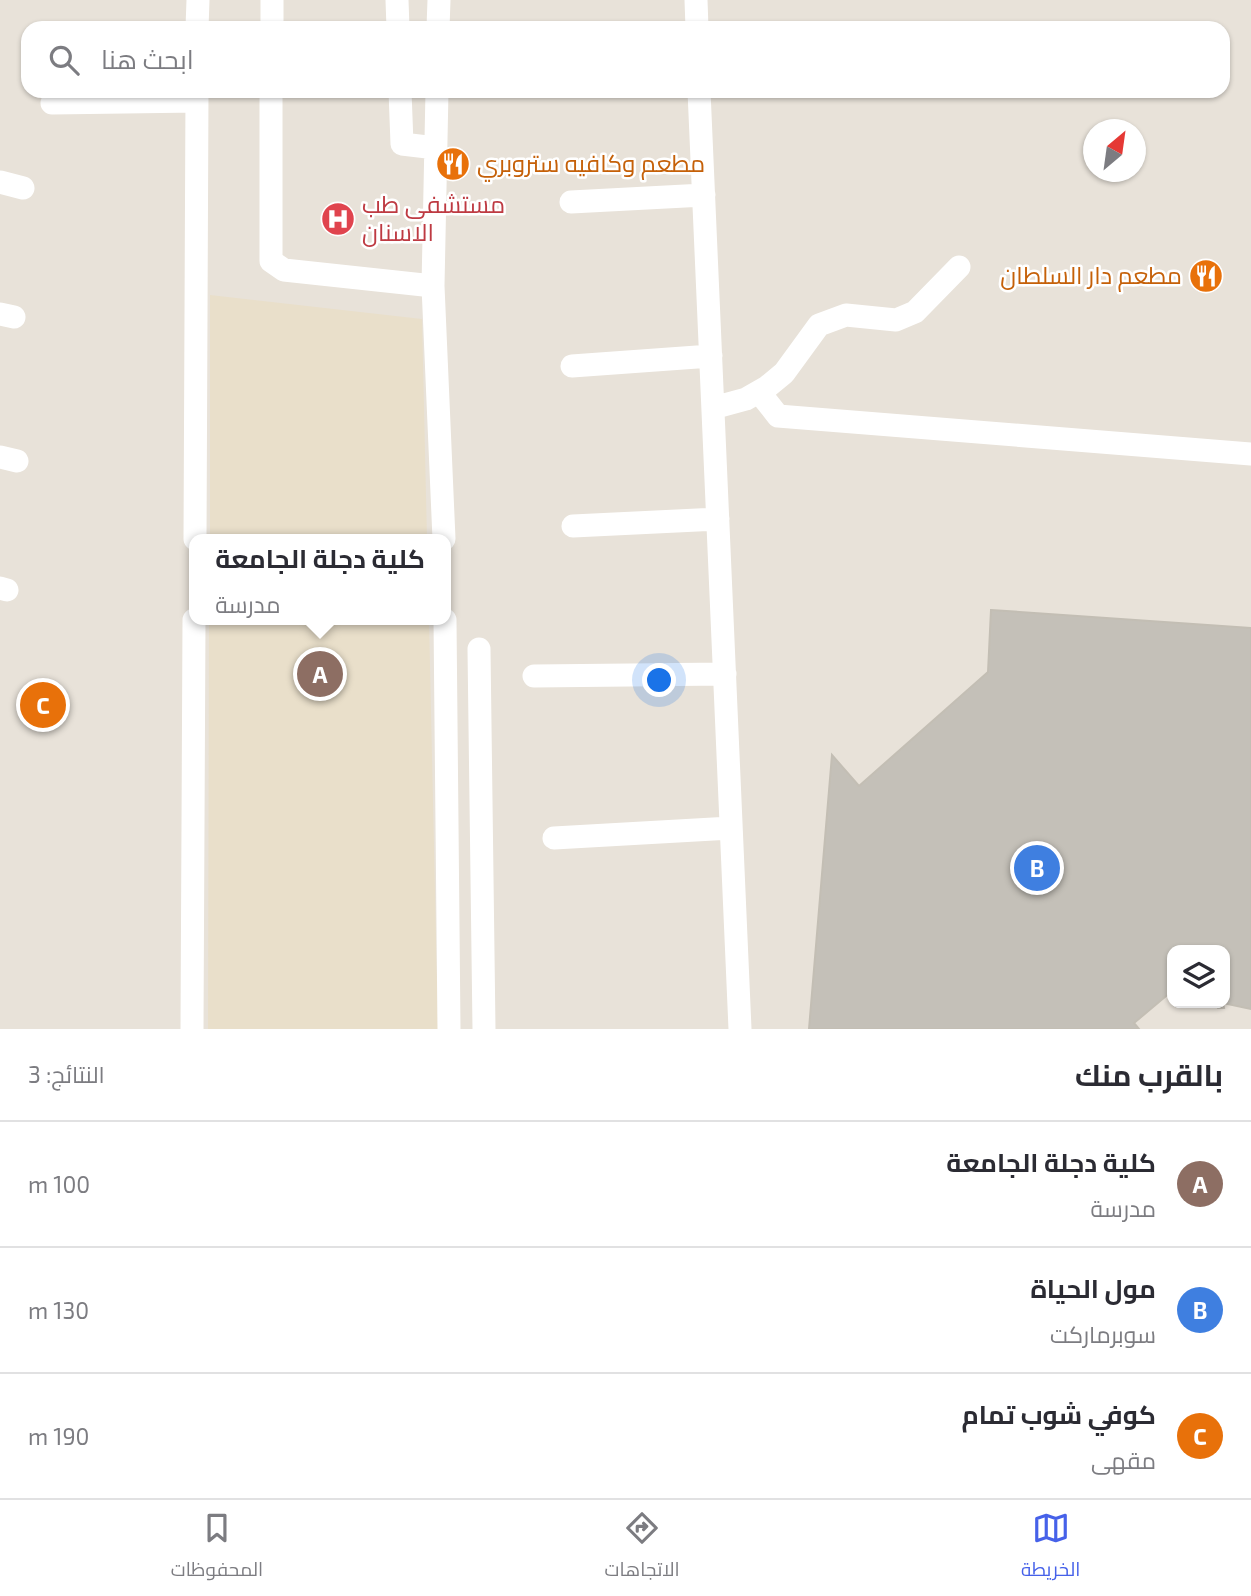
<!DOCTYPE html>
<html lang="ar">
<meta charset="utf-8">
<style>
:root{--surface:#fff;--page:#f7f7f7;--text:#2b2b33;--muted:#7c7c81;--line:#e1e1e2;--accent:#4661e9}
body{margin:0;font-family:"Exo 2",Cairo,sans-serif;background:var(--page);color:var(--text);direction:rtl}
.controls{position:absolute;right:21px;bottom:21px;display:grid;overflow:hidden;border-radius:14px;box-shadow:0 2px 5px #0004}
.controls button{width:63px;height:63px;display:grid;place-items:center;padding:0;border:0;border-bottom:2px solid var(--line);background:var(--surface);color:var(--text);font:35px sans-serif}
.compass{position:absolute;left:1083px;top:119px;width:63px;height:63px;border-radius:50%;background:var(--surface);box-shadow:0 2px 5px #0004;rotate:29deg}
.you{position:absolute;left:660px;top:681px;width:24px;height:24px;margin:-18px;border:5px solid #fff;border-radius:50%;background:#1a73e8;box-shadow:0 0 0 10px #1a73e833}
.badge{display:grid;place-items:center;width:46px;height:46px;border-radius:50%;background:var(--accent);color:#fff;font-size:23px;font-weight:700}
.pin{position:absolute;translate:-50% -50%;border:4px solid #fff;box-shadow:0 2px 7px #0006}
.popup{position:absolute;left:189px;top:534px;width:262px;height:91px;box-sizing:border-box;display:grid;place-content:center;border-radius:14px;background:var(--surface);filter:drop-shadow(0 2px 5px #0005);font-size:23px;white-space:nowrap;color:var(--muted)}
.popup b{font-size:26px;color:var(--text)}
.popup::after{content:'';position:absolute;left:50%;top:100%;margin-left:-14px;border:14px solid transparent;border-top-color:var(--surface)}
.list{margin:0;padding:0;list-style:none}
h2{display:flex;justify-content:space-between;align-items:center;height:91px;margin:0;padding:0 28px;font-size:30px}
h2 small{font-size:23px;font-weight:400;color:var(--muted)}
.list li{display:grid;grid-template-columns:46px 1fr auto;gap:21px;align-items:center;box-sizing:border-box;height:126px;padding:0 28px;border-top:2px solid var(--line)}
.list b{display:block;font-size:26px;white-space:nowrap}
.list p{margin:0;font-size:23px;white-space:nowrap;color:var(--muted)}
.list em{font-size:23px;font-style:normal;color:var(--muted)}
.icon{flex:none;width:38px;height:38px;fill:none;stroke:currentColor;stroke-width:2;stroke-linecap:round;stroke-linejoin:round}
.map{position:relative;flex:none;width:1251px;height:1029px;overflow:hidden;direction:ltr}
.search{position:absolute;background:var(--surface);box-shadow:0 2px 5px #0004;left:21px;right:21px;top:21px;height:77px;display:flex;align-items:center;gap:18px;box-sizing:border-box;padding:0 24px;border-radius:21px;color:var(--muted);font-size:26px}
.sheet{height:469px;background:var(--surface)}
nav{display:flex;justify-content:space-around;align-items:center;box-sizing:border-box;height:98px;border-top:2px solid var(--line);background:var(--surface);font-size:19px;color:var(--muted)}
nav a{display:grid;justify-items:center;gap:4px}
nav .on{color:var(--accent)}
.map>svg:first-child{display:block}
</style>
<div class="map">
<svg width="1251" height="1029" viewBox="0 0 1251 1029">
<rect width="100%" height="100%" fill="#e8e2d9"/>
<!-- education -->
<path fill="#e9dfca" d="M210,295L422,319L427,539H210Z
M209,620H429L438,1029H208Z"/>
<!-- building -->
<path fill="#c4c0b8" stroke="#c3beb4" stroke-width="2" d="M991,610L1251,628V1009L1223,1003L1224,1008H1218L1214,1003H1225V950H1172V991L1134,1023L1139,1029H809L832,755L859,786L988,672Z"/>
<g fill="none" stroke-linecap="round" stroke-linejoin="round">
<!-- minor -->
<path stroke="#fff" stroke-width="23" d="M397,0L398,28
M696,0L697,28
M197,28L198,0
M272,28V0
M438,28L439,0
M271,91V261L284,270L433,286
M400,91L402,144L436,148
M437,91L433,286L444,539
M699,91L740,1029
M52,103L197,101
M0,182L23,188
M571,202L704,195
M0,314L14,317
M572,366L711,356
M759,392L778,416L1251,454
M713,408L746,399L767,387L784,373L819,325L846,315L896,320L915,312L959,267
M0,457L17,461
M573,526L718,519
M195,539L197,91
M0,588L7,590
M445,620L449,1029
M479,649L484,1029
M534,676L725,674
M554,838L731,828
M192,1029L194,620"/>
</g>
<!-- icons -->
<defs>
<g id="restaurant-disc" transform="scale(1.75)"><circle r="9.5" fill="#e8710a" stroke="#fff"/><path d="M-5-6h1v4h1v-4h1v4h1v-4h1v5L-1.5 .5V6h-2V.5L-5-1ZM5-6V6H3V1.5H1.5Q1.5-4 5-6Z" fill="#fff"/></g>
<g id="hospital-disc" transform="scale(1.75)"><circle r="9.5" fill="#e0444e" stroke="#fff"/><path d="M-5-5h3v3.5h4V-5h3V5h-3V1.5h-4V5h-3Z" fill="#fff"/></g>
</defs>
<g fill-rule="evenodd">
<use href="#restaurant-disc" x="453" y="164"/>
<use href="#hospital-disc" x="338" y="219"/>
<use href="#restaurant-disc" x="1206" y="276"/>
</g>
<g text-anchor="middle" stroke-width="5" stroke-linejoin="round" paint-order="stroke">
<!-- food labels -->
<g font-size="24" fill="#c56008" stroke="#fff" text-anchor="start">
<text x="477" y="172">مطعم وكافيه ستروبري</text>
<text x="1182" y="284" text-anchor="end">مطعم دار السلطان</text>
</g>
<!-- health labels -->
<g font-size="24" fill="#be3a42" stroke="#fff" text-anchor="start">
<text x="362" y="213">مستشفى طب<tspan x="362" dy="28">الاسنان</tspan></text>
</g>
</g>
</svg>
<div class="controls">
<button><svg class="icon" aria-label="layers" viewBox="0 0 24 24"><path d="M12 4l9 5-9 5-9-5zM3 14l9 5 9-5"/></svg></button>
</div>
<svg class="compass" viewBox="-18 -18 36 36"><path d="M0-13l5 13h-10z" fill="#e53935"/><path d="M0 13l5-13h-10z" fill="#7c7c81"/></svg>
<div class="you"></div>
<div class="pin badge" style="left:320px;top:674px;background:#8d6e63">A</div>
<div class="popup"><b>كلية دجلة الجامعة</b>مدرسة</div>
<div class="pin badge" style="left:1037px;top:868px;background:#3f7fe0">B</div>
<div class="pin badge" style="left:43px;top:705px;background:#e8710a">C</div>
<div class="search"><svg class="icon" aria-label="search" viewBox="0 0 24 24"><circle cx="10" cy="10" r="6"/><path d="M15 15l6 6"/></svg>ابحث هنا</div>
</div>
<section class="sheet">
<h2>بالقرب منك<small>النتائج: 3</small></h2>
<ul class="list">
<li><span class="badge" style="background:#8d6e63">A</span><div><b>كلية دجلة الجامعة</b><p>مدرسة</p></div><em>100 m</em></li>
<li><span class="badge" style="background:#3f7fe0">B</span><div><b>مول الحياة</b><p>سوبرماركت</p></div><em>130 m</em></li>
<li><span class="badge" style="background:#e8710a">C</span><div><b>كوفي شوب تمام</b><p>مقهى</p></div><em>190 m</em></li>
</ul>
</section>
<nav>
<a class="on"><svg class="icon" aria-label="map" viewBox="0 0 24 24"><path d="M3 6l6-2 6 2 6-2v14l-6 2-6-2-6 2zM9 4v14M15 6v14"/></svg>الخريطة</a>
<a><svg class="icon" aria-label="directions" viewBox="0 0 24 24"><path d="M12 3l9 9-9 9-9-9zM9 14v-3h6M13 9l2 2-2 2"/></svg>الاتجاهات</a>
<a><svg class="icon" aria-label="saved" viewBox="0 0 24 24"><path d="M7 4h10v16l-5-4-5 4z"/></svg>المحفوظات</a>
</nav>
